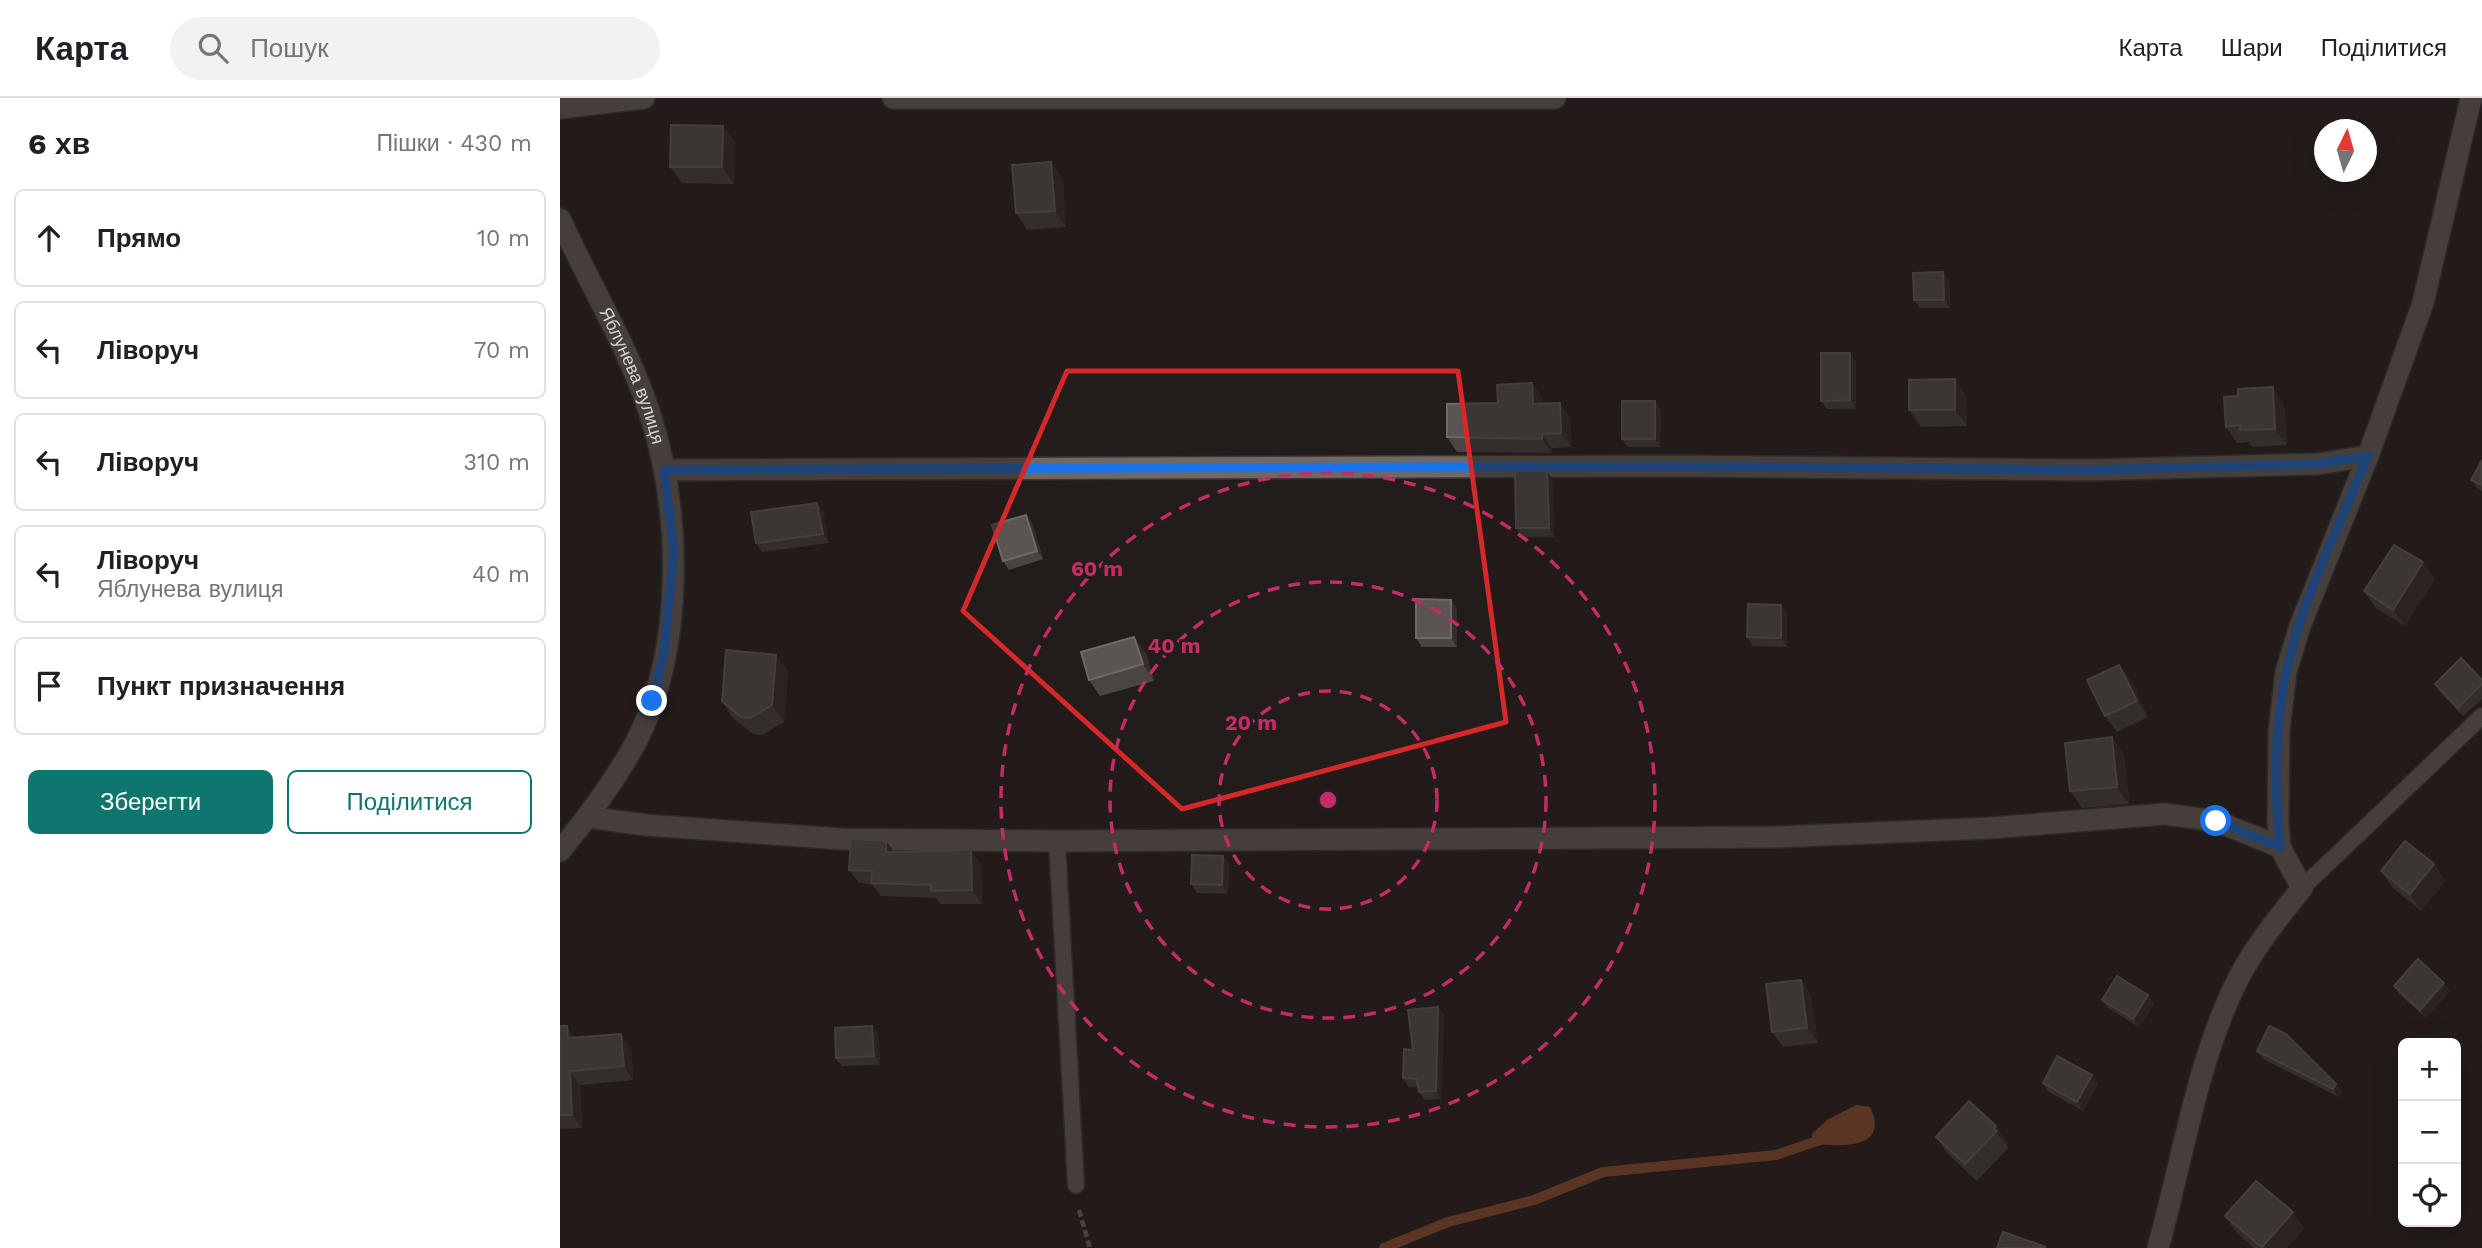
<!DOCTYPE html>
<html lang="uk">
<meta charset="utf-8">
<style>
:root{--surface:#fff;--page:#f2f2f2;--text:#202124;--muted:#757577;--line:#e0e0e0;--accent:#0f766e}
body{margin:0;font-family:"Work Sans",sans-serif;background:var(--page);color:var(--text)}
.controls{position:absolute;right:21px;bottom:21px;display:grid;overflow:hidden;border-radius:10px;box-shadow:0 7px 28px #0002}
.controls button{width:63px;height:63px;display:grid;place-items:center;padding:0;border:0;border-bottom:2px solid var(--line);background:var(--surface);color:var(--text);font:35px sans-serif}
.compass{position:absolute;left:1754px;top:21px;width:63px;height:63px;border-radius:50%;background:var(--surface);box-shadow:0 7px 28px #0002;rotate:5deg}
.stop{position:absolute;width:21px;height:21px;margin:-16px;border:5px solid #1a73e8;border-radius:50%;background:#fff}
.stop.end{background:#1a73e8;border-color:#fff;box-shadow:0 2px 7px #0008}
.list{margin:0;padding:0;list-style:none}
h2{display:flex;justify-content:space-between;align-items:center;height:91px;margin:0;padding:0 28px;font-size:30px}
h2 small{font-size:23px;font-weight:400;color:var(--muted)}
.list li{display:grid;grid-template-columns:46px 1fr auto;gap:21px;align-items:center;box-sizing:border-box;height:98px;margin:0 14px 14px;padding:0 14px;border:2px solid var(--line);border-radius:10px}
.list b{display:block;font-size:26px;white-space:nowrap}
.list p{margin:0;font-size:23px;white-space:nowrap;color:var(--muted)}
.list em{font-size:23px;font-style:normal;color:var(--muted)}
.actions{display:flex;gap:14px;padding:21px 28px}
.actions a{flex:1;padding:16px 0;border:2px solid var(--accent);border-radius:10px;text-align:center;font-size:24px;color:var(--accent)}
.actions .main{background:var(--accent);color:#fff}
.icon{flex:none;width:38px;height:38px;fill:none;stroke:currentColor;stroke-width:2;stroke-linecap:round;stroke-linejoin:round}
.map{position:relative;flex:none;width:1922px;height:1150px;overflow:hidden}
header{display:flex;align-items:center;gap:42px;box-sizing:border-box;height:98px;padding:0 35px;background:var(--surface);border-bottom:2px solid var(--line)}
header strong{font-size:33px}
nav{display:flex;gap:38px;margin-inline-start:auto;font-size:24px}
.search{width:490px;height:63px;background:var(--page);display:flex;align-items:center;gap:18px;box-sizing:border-box;padding:0 24px;border-radius:38px;color:var(--muted);font-size:26px}
main{display:flex}
aside{flex:1;background:var(--surface)}
.map>svg:first-child{display:block}
</style>
<header>
<strong>Карта</strong>
<div class="search"><svg class="icon" aria-label="search" viewBox="0 0 24 24"><circle cx="10" cy="10" r="6"/><path d="M15 15l6 6"/></svg>Пошук</div>
<nav><a>Карта</a><a>Шари</a><a>Поділитися</a></nav>
</header>
<main>
<aside>
<h2>6 хв<small>Пішки · 430 m</small></h2>
<ul class="list">
<li><svg class="icon" aria-label="ahead" viewBox="0 0 24 24"><path d="M12 20V5M6 11l6-6 6 6"/></svg><div><b>Прямо</b></div><em>10 m</em></li>
<li><svg class="icon" aria-label="left" viewBox="0 0 24 24"><path d="M17 20v-9H6M10 6l-5 5 5 5"/></svg><div><b>Ліворуч</b></div><em>70 m</em></li>
<li><svg class="icon" aria-label="left" viewBox="0 0 24 24"><path d="M17 20v-9H6M10 6l-5 5 5 5"/></svg><div><b>Ліворуч</b></div><em>310 m</em></li>
<li><svg class="icon" aria-label="left" viewBox="0 0 24 24"><path d="M17 20v-9H6M10 6l-5 5 5 5"/></svg><div><b>Ліворуч</b><p>Яблунева вулиця</p></div><em>40 m</em></li>
<li><svg class="icon" aria-label="arrive" viewBox="0 0 24 24"><path d="M6 21V4h12l-3 4 3 4H6"/></svg><div><b>Пункт призначення</b></div></li>
</ul>
<div class="actions"><a class="main">Зберегти</a><a>Поділитися</a></div>
</aside>
<div class="map">
<svg width="1922" height="1150" viewBox="0 0 1922 1150">
<rect width="100%" height="100%" fill="#221c1a"/>
<!-- water -->
<path fill="#9f5432" d="M1296,1007L1310,1009C1331,1052 1279,1049 1252,1045V1036L1267,1022Z"/>
<g fill="none" stroke-linecap="round" stroke-linejoin="round">
<!-- stream -->
<path stroke="#9f5432" stroke-width="10" d="M824,1150L888,1124L974,1102L1043,1074L1216,1057L1266,1040"/>
<!-- lane casing -->
<g stroke="#3c3836" stroke-width="19">
<path id="lane" d="M497,743L516,1087
M1742,790L1922,618"/>
</g>
<!-- street casing -->
<g stroke="#3c3836" stroke-width="24">
<g id="street">
<path d="M333,0H995"/>
<path d="M0,10L84,0"/>
<path id="s1" d="M0,121C29,185 67,247 89,313C122,413 125,550 76,644C55,683 28,719 0,753"/>
<path d="M104,372L1118,368L1528,372L1758,366L1808,358"/>
<path d="M27,719L86,727L281,741L497,743L1216,739L1430,730L1605,716L1656,723L1720,749"/>
<path d="M1598,1150C1622,1064 1636,968 1675,887C1692,852 1718,820 1742,790L1720,749L1718,724L1719,633L1726,574L1740,528L1808,358L1863,205L1911,0"/>
</g>
</g>
<!-- path -->
<path stroke="#76716f" stroke-width="4.5" stroke-dasharray="7 3.5" stroke-linecap="butt" d="M519,1112L530,1150"/>
<!-- lane -->
<use href="#lane" stroke="#6f6865" stroke-width="16"/>
<!-- street -->
<use href="#street" stroke="#6f6865" stroke-width="21"/>
</g>
<!-- wall -->
<path fill="#4b4542" d="M163,28L175,44L174,86L122,85L110,69Z
M503,81L506,129L467,132L456,115Z
M1383,174L1389,183L1390,210H1360L1354,202Z
M1296,263V311H1267L1261,303Z
M1395,281L1406,298L1407,328L1361,329L1349,312Z
M972,285L982,300V306L1010,319L1011,349L992,350V355L897,354L887,339L938,305Z
M1724,306L1727,347L1692,349L1689,344L1677,345L1666,329Z
M1101,312L1100,349H1068L1062,341Z
M1922,362V393L1917,390L1911,382Z
M987,373L993,382L994,439H962L956,430Z
M257,405L263,413L269,445L202,454L196,445Z
M466,417L472,425L483,461L449,472L443,463Z
M1875,481L1845,528L1816,510L1804,493Z
M1221,507L1227,516V549L1193,548L1187,539Z
M897,510V549H862L856,540Z
M586,555L594,583L540,598L529,582Z
M1559,567L1571,583L1588,619L1557,634L1545,618Z
M228,573L224,624L202,637L193,636L173,620L162,603Z
M1922,582V601L1903,618L1881,595L1875,586Z
M1552,639L1564,656L1569,706L1522,710L1510,693Z
M334,754L421,765L422,806H380L376,800L321,798L312,786L299,785L289,772Z
M663,758L669,766L668,796L637,795L631,786Z
M1821,773L1886,782L1861,813L1832,789Z
M1884,885L1890,893L1866,920L1840,897L1834,888Z
M1251,897L1258,945L1223,949L1212,934Z
M1588,897L1594,906L1579,929L1548,910L1542,902Z
M878,909L884,917L881,1001L865,1002L859,994L858,989H849L843,980L853,952Z
M0,928L15,939L71,949L73,982L20,987L22,1030L0,1031Z
M312,928L318,937L320,967L282,968L276,960Z
M1697,953L1776,986L1782,994L1779,999L1703,961Z
M1483,985L1538,986L1523,1013L1489,994Z
M1409,1003L1448,1045L1446,1046L1448,1050L1417,1083L1387,1055L1376,1039Z
M1665,1118L1744,1130L1727,1150H1694L1677,1135Z"/>
<!-- shaded-wall -->
<path fill="#342e2b" d="M163,28L175,44L174,86L162,69Z
M491,64L503,81L506,129L495,113Z
M1383,174L1389,183L1390,210L1384,202Z
M1290,255L1296,263V311L1290,302Z
M1395,281L1406,298L1407,328L1395,312Z
M972,285L982,300L983,320L973,306Z
M1713,289L1724,306L1727,347L1715,331Z
M1095,303L1101,312L1100,349L1095,341Z
M1000,305L1010,319L1011,349L1001,335Z
M982,336L992,350V355L982,341Z
M987,373L993,382L994,439L989,430Z
M257,405L263,413L269,445L263,436Z
M466,417L472,425L483,461L477,453Z
M1863,464L1875,481L1845,528L1833,512Z
M891,502L897,510V549L891,540Z
M1221,507L1227,516V549L1221,540Z
M574,539L586,555L594,583L583,566Z
M216,557L228,573L224,624L212,607Z
M1559,567L1571,583L1588,619L1577,603Z
M1552,639L1564,656L1569,706L1557,689Z
M326,743L336,756L326,754Z
M411,752L421,765L422,806L412,792Z
M663,758L669,766L668,796L662,787Z
M1874,766L1886,782L1861,813L1850,796Z
M1241,882L1251,897L1258,945L1247,930Z
M1884,885L1890,893L1866,920L1860,912Z
M1588,897L1594,906L1579,929L1573,921Z
M878,909L884,917L881,1001L876,993Z
M7,928L16,942L8,940Z
M312,928L318,937L320,967L314,958Z
M61,936L71,949L73,982L64,968Z
M10,973L20,987L22,1030L12,1017Z
M1532,977L1538,986L1523,1013L1517,1004Z
M1776,986L1782,994L1779,999L1773,991Z
M1436,1028L1448,1045L1446,1046L1434,1031Z
M1733,1114L1744,1130L1727,1150H1702Z"/>
<!-- building -->
<path fill="#5a5452" stroke="#6e6866" stroke-width="2" d="M111,27L163,28L162,69H110Z
M491,64L495,113L456,115L452,67Z
M1383,174L1384,202H1354L1353,175Z
M1261,255H1290V302L1261,303Z
M1395,281V312H1349V282Z
M972,285L973,306L1000,305L1001,335L982,336V341L887,339V306L938,305L937,287Z
M1713,289L1715,331L1680,332V327L1666,329L1664,299L1678,298V291Z
M1062,303H1095V341H1062Z
M1922,362V387L1911,382Z
M955,373H987L989,430H956Z
M257,405L263,436L196,445L191,414Z
M466,417L477,453L443,463L432,427Z
M1834,447L1863,464L1833,512L1804,493Z
M856,501L891,502V540H856Z
M1188,506L1221,507V540L1187,539Z
M574,539L583,566L529,582L521,554Z
M166,552L216,557L212,607L190,620L181,619L162,603Z
M1901,560L1922,582V586L1898,610L1875,586Z
M1559,567L1577,603L1545,618L1527,582Z
M1552,639L1557,689L1510,693L1505,645Z
M291,741L326,743V754L411,752L412,792L371,793V787L311,785L312,773L289,772Z
M1845,743L1874,766L1850,796L1821,773Z
M632,757L663,758L662,787L631,786Z
M1858,861L1884,885L1860,912L1834,888Z
M1557,878L1588,897L1573,921L1542,902Z
M1241,882L1247,930L1212,934L1206,886Z
M878,909L876,993L859,994L857,981L843,980L844,951L853,952L848,912Z
M0,928H7L8,940L61,936L64,968L10,973L12,1017H0Z
M312,928L314,958L276,960L275,930Z
M1709,928L1726,936L1776,986L1773,991L1697,953Z
M1497,958L1532,977L1517,1004L1483,985Z
M1409,1003L1436,1028L1434,1031L1437,1033L1405,1066L1376,1039Z
M1696,1083L1733,1114L1702,1149L1665,1118Z
M1443,1134L1486,1149L1437,1150Z"/>
<g fill="none" stroke-linecap="round" stroke-linejoin="round">
<!-- route -->
<path stroke="#1a73e8" stroke-width="9" d="M92,603L104,554L114,452L104,372L1118,368L1528,372L1758,366L1808,358C1782,421 1747,492 1730,558C1714,618 1714,687 1720,749L1656,723"/>
</g>
<!-- marked area -->
<path d="M0 0H1922V1150H0ZM507,273H898L946,624L622,711L403,513Z" fill="#221c1a" fill-opacity=".55" fill-rule="evenodd"/>
<path fill="none" stroke="#d62828" stroke-width="5" stroke-linejoin="round" d="M507,273H898L946,624L622,711L403,513Z"/>
<!-- distance rings -->
<g fill="none" stroke="#c42b67" stroke-width="3.5" stroke-dasharray="12 9">
<circle cx="768" cy="702" r="109"/>
<circle cx="768" cy="702" r="218"/>
<circle cx="768" cy="702" r="327"/>
</g>
<g text-anchor="middle" stroke-width="6" stroke-linejoin="round" paint-order="stroke">
<!-- street labels -->
<g font-size="18" fill="#d9d5d3" stroke="#221c1a">
<text dy="6" stroke="none"><textPath href="#s1" startOffset="173">Яблунева вулиця</textPath></text>
</g>
</g>
<circle cx="768" cy="702" r="10" fill="#c42b67" stroke="#221c1a" stroke-width="3.5"/>
<g font-size="21" text-anchor="middle" font-weight="bold" fill="#c42b67" stroke="#221c1a" stroke-width="6" stroke-linejoin="round" paint-order="stroke">
<text x="537" y="478">60 m</text>
<text x="614" y="555">40 m</text>
<text x="691" y="632">20 m</text>
</g>
</svg>
<div class="controls">
<button>+</button>
<button>−</button>
<button><svg class="icon" aria-label="locate" viewBox="0 0 24 24"><circle cx="12" cy="12" r="6"/><path d="M12 2v4M12 18v4M2 12h4M18 12h4"/></svg></button>
</div>
<svg class="compass" viewBox="-18 -18 36 36"><path d="M0-13l5 13h-10z" fill="#e53935"/><path d="M0 13l5-13h-10z" fill="#757577"/></svg>
<div class="stop" style="left:1656px;top:723px"></div>
<div class="stop end" style="left:92px;top:603px"></div>
</div>
</main>
